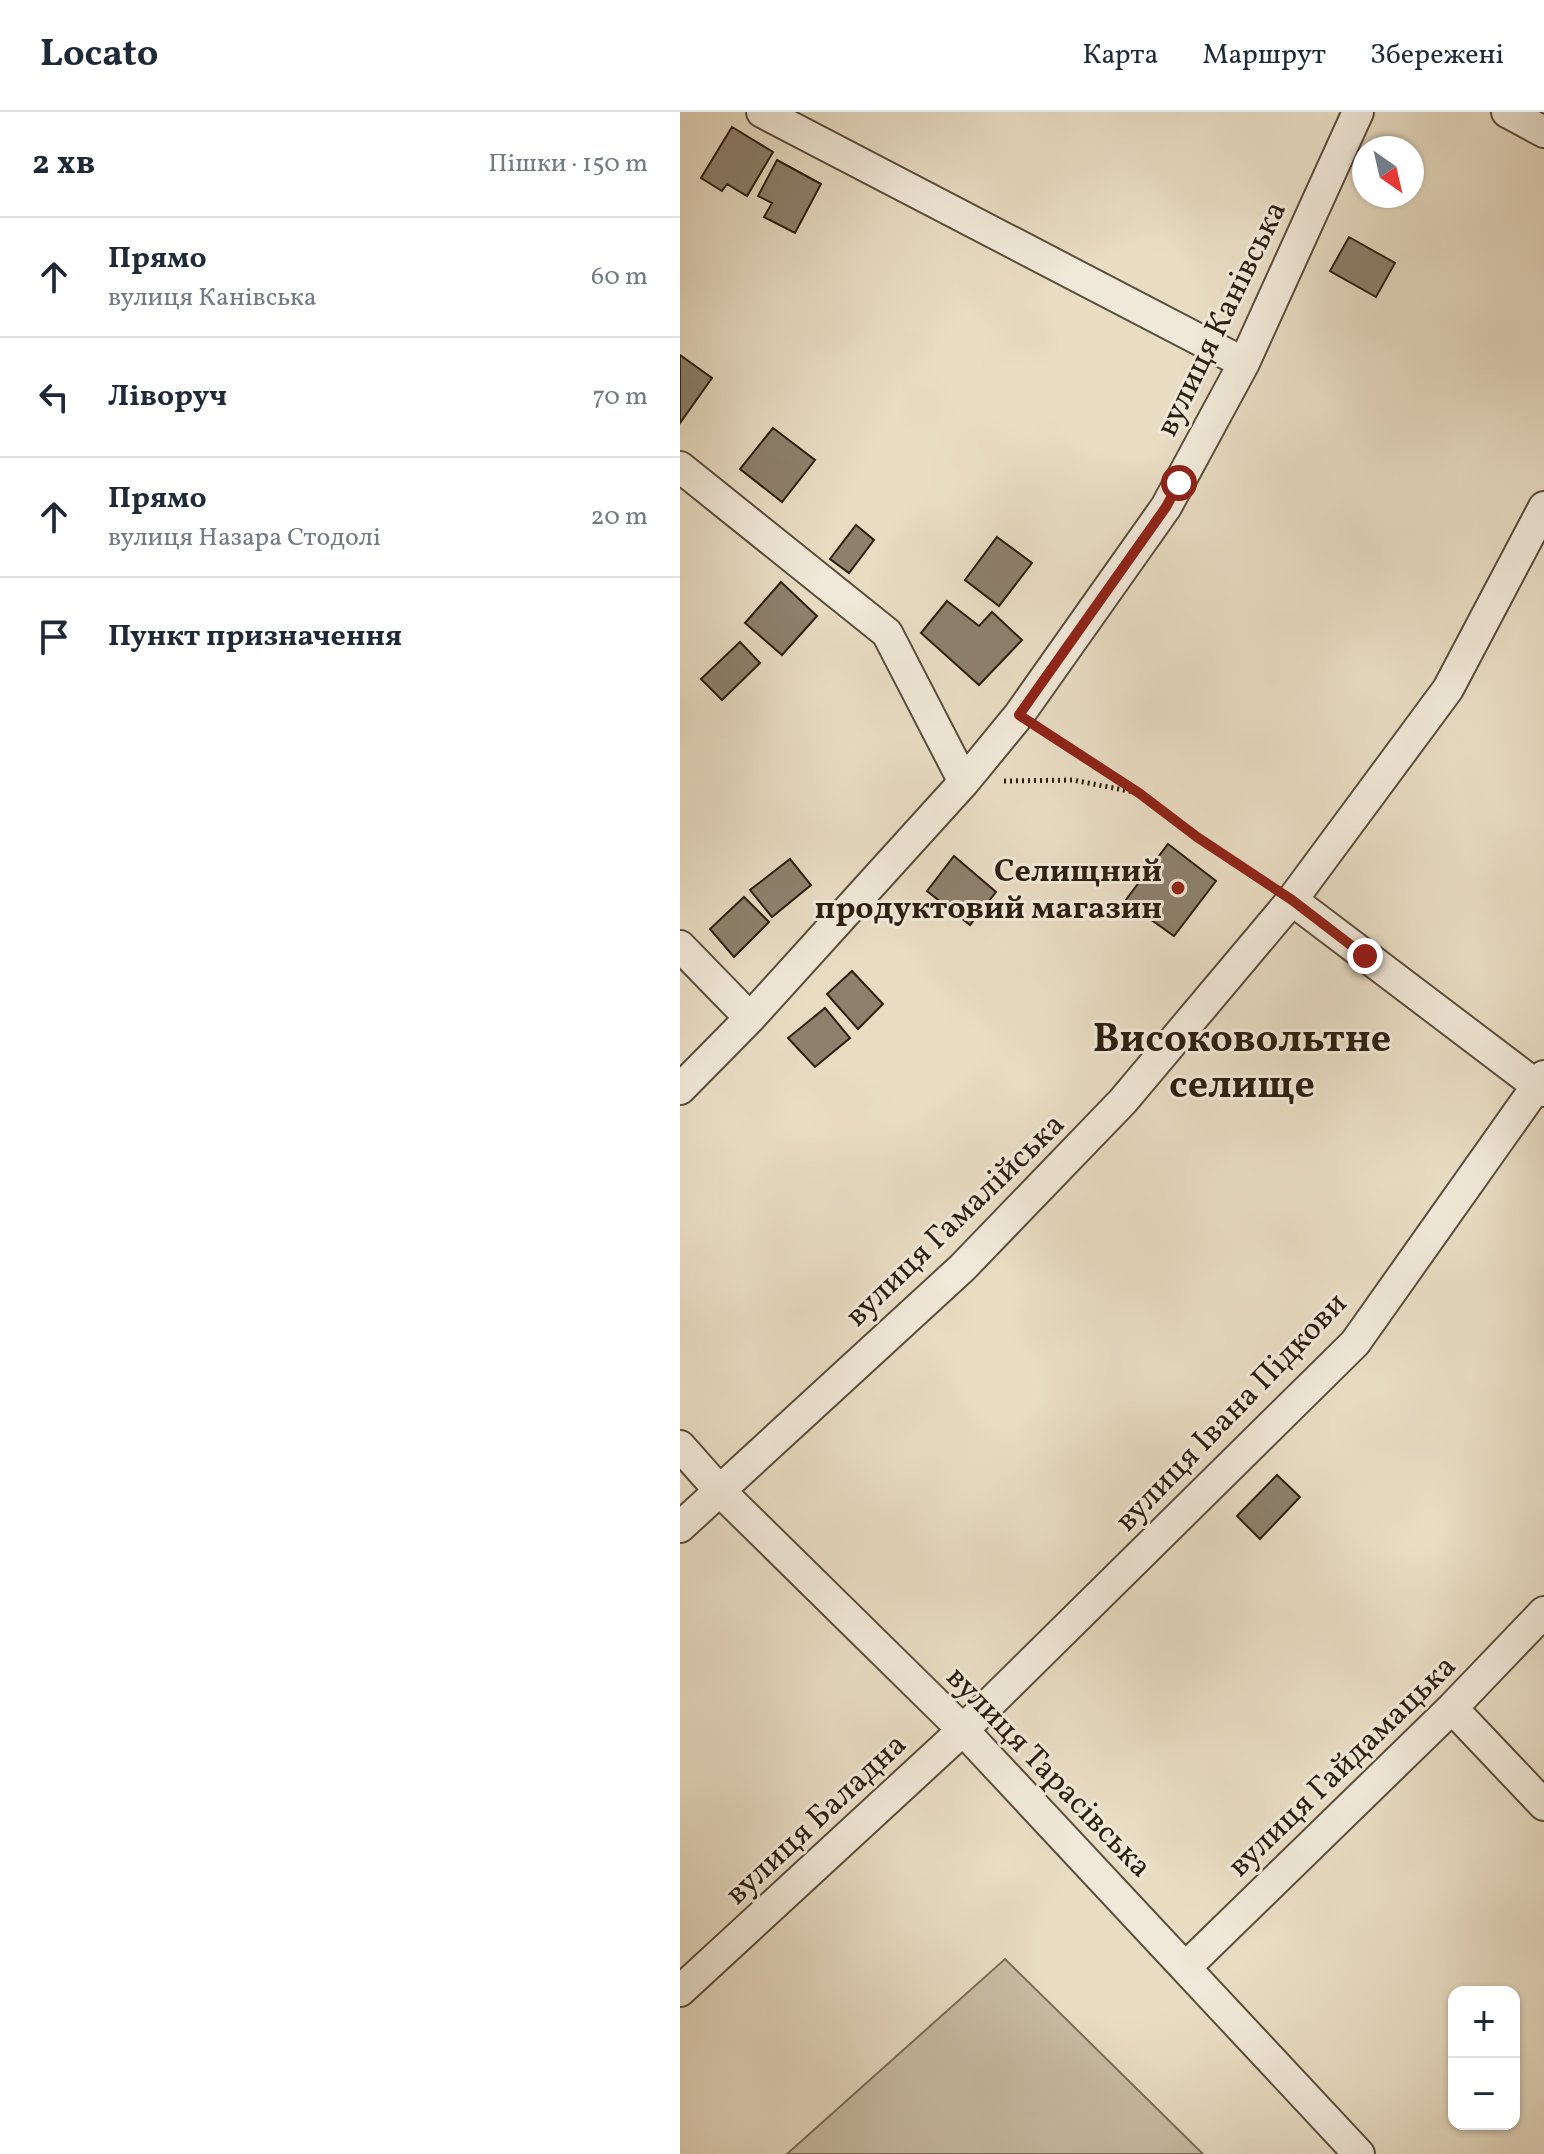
<!DOCTYPE html>
<html lang="uk">
<meta charset="utf-8">
<style>
:root{--surface:#fff;--page:#f2f2f3;--text:#1f2937;--muted:#747a83;--line:#e0e1e3}
body{margin:0;font-family:Vollkorn,serif;background:var(--page);color:var(--text)}
.controls{position:absolute;right:24px;bottom:24px;display:grid;overflow:hidden;border-radius:16px;box-shadow:0 2px 6px #0004}
.controls button{width:72px;height:72px;display:grid;place-items:center;padding:0;border:0;border-bottom:2px solid var(--line);background:var(--surface);color:var(--text);font:40px sans-serif}
.compass{position:absolute;left:672px;top:24px;width:72px;height:72px;border-radius:50%;background:var(--surface);box-shadow:0 2px 6px #0004;rotate:146deg}
.stop{position:absolute;width:24px;height:24px;margin:-18px;border:6px solid #8f2418;border-radius:50%;background:#fff}
.stop.end{background:#8f2418;border-color:#fff;box-shadow:0 2px 8px #0008}
.list{margin:0;padding:0;list-style:none}
h2{display:flex;justify-content:space-between;align-items:center;height:104px;margin:0;padding:0 32px;font-size:34px}
h2 small{font-size:26px;font-weight:400;color:var(--muted)}
.list li{display:grid;grid-template-columns:52px 1fr auto;gap:24px;align-items:center;box-sizing:border-box;height:120px;padding:0 32px;border-top:2px solid var(--line)}
.list b{display:block;font-size:30px;white-space:nowrap}
.list p{margin:0;font-size:26px;white-space:nowrap;color:var(--muted)}
.list em{font-size:26px;font-style:normal;color:var(--muted)}
.icon{flex:none;width:44px;height:44px;fill:none;stroke:currentColor;stroke-width:2;stroke-linecap:round;stroke-linejoin:round}
.map{position:relative;flex:none;width:864px;height:2042px;overflow:hidden}
header{display:flex;align-items:center;gap:48px;box-sizing:border-box;height:112px;padding:0 40px;background:var(--surface);border-bottom:2px solid var(--line)}
header strong{font-size:38px}
nav{display:flex;gap:44px;margin-inline-start:auto;font-size:28px}
main{display:flex}
aside{flex:1;background:var(--surface)}
.map>svg:first-child{display:block}
</style>
<header>
<strong>Locato</strong>
<nav><a>Карта</a><a>Маршрут</a><a>Збережені</a></nav>
</header>
<main>
<aside>
<h2>2 хв<small>Пішки · 150 m</small></h2>
<ul class="list">
<li><svg class="icon" aria-label="ahead" viewBox="0 0 24 24"><path d="M12 20V5M6 11l6-6 6 6"/></svg><div><b>Прямо</b><p>вулиця Канівська</p></div><em>60 m</em></li>
<li><svg class="icon" aria-label="left" viewBox="0 0 24 24"><path d="M17 20v-9H6M10 6l-5 5 5 5"/></svg><div><b>Ліворуч</b></div><em>70 m</em></li>
<li><svg class="icon" aria-label="ahead" viewBox="0 0 24 24"><path d="M12 20V5M6 11l6-6 6 6"/></svg><div><b>Прямо</b><p>вулиця Назара Стодолі</p></div><em>20 m</em></li>
<li><svg class="icon" aria-label="arrive" viewBox="0 0 24 24"><path d="M6 21V4h12l-3 4 3 4H6"/></svg><div><b>Пункт призначення</b></div></li>
</ul>
</aside>
<div class="map">
<svg width="864" height="2042" viewBox="0 0 864 2042">
<rect width="100%" height="100%" fill="#e8dcc3"/>
<filter id="stains"><feTurbulence type="fractalNoise" baseFrequency=".0025" numOctaves="4"/><feColorMatrix values="0 0 0 0 .2 0 0 0 0 .09 0 0 0 0 .02 0 0 0 .5 -.17"/></filter>
<radialGradient id="worn" r=".72"><stop offset=".6" stop-color="#630" stop-opacity="0"/><stop offset="1" stop-color="#630" stop-opacity=".3"/></radialGradient>
<!-- green -->
<path fill="#c8bca4" stroke="#7a6e5a" stroke-width="2" d="M325,1847L523,2042H107Z"/>
<!-- building -->
<path fill="#8d816d" stroke="#2b1f0f" stroke-width="2" d="M52,15L93,40L67,84L47,72L42,79L21,66Z
M97,48L141,72L115,121L84,105L92,91L78,84Z
M669,125L715,151L696,185L650,159Z
M0,243L32,266L0,311Z
M93,316L135,348L102,390L60,357Z
M176,413L194,428L169,461L150,447Z
M317,425L352,451L319,494L285,468Z
M101,470L137,504L102,543L65,511Z
M267,489L299,514L312,500L342,528L299,573L241,521Z
M60,530L80,551L42,588L21,567Z
M488,732L536,769L494,824L445,789Z
M274,744L316,780L290,813L247,779Z
M110,747L131,773L92,805L70,778Z
M64,785L89,810L54,845L30,817Z
M172,859L203,892L178,917L147,882Z
M145,896L170,926L135,955L108,926Z
M597,1363L620,1385L580,1427L557,1404Z"/>
<g fill="none" stroke-linecap="round" stroke-linejoin="round">
<!-- street casing -->
<g stroke="#5a4e3c" stroke-width="34">
<path id="street" d="M82,0L564,251
M827,0L864,20
M0,355L207,521L284,670
M612,788L864,979
M0,834L70,906
M0,977L70,906L284,670L339,603L486,395L564,251L678,0
M0,1334L39,1378L283,1618L679,2042
M0,1415L282,1156L443,989L612,788L768,577L864,395
M772,1596L864,1693
M506,1855L772,1596L864,1500
M0,1879L283,1618L675,1231L864,964"/>
</g>
<!-- path -->
<path stroke="#2b1f0f" stroke-width="5" stroke-dasharray="2 4" stroke-linecap="butt" d="M362,618L455,678
M324,669L393,668L459,681L517,725L588,772"/>
<!-- street -->
<use href="#street" stroke="#f0e8d8" stroke-width="30"/>
</g>
<g fill="none" stroke-linecap="round" stroke-linejoin="round">
<!-- route -->
<path stroke="#8f2418" stroke-width="10" d="M499,371L486,395L339,603L459,681L517,725L612,788L685,844"/>
</g>
<!-- markers -->
<circle fill="#8f2418" stroke="#f0e8d8" stroke-width="3" cx="498" cy="776" r="8"/>
<g text-anchor="middle" stroke-width="6" stroke-linejoin="round" paint-order="stroke">
<!-- street labels -->
<g font-size="32" fill="#2b1f0f" stroke="#f0e8d8">
<text transform="translate(540 206) rotate(-64)" y="11">вулиця Канівська</text>
<text transform="translate(274 1107) rotate(-44)" y="11">вулиця Гамалійська</text>
<text transform="translate(550 1299) rotate(-46)" y="11">вулиця Івана Підкови</text>
<text transform="translate(661 1653) rotate(-44)" y="11">вулиця Гайдамацька</text>
<text transform="translate(370 1659) rotate(46)" y="11">вулиця Тарасівська</text>
<text transform="translate(135 1706) rotate(-43)" y="11">вулиця Баладна</text>
</g>
<!-- poi labels -->
<g font-size="32" font-weight="bold" fill="#2b1f0f" stroke="#f0e8d8" text-anchor="end">
<text x="482" y="769">Селищний<tspan x="482" dy="37">продуктовий магазин</tspan></text>
</g>
<!-- district labels -->
<g font-size="40" font-weight="bold" fill="#2b1f0f" stroke="#f0e8d8">
<text x="562" y="939">Високовольтне<tspan x="562" dy="46">селище</tspan></text>
</g>
</g>
<rect width="100%" height="100%" filter="url(#stains)"/>
<rect width="100%" height="100%" fill="url(#worn)"/>
</svg>
<div class="controls">
<button>+</button>
<button>−</button>
</div>
<svg class="compass" viewBox="-18 -18 36 36"><path d="M0-13l5 13h-10z" fill="#e53935"/><path d="M0 13l5-13h-10z" fill="#747a83"/></svg>
<div class="stop" style="left:499px;top:371px"></div>
<div class="stop end" style="left:685px;top:844px"></div>
</div>
</main>
